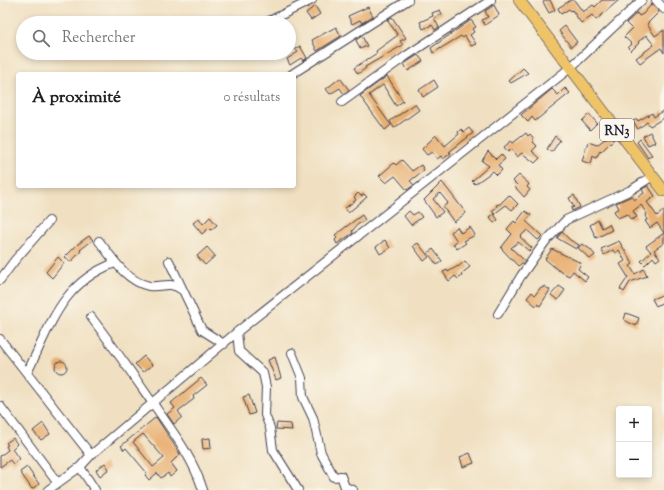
<!DOCTYPE html>
<html lang="fr">
<meta charset="utf-8">
<style>
:root{--surface:#fff;--page:#f2f2f2;--text:#222;--muted:#767676;--line:#e0e0e0}
body{margin:0;font-family:"Sorts Mill Goudy",serif;background:var(--page);color:var(--text)}
.controls{position:absolute;right:12px;bottom:12px;display:grid;overflow:hidden;border-radius:4px;box-shadow:0 2px 6px #0003}
.controls button{width:36px;height:36px;display:grid;place-items:center;padding:0;border:0;border-bottom:1px solid var(--line);background:var(--surface);color:var(--text);font:20px sans-serif}
.list{margin:0;padding:0;list-style:none}
h2{display:flex;justify-content:space-between;align-items:center;height:52px;margin:0;padding:0 16px;font-size:17px}
h2 small{font-size:13px;font-weight:400;color:var(--muted)}
.icon{flex:none;width:22px;height:22px;fill:none;stroke:currentColor;stroke-width:2;stroke-linecap:round;stroke-linejoin:round}
.map{position:relative;flex:none;width:664px;height:490px;overflow:hidden}
.search{position:absolute;background:var(--surface);box-shadow:0 2px 6px #0003;left:16px;top:16px;width:280px;height:44px;display:flex;align-items:center;gap:10px;box-sizing:border-box;padding:0 14px;border-radius:22px;color:var(--muted);font-size:15px}
.panel{position:absolute;background:var(--surface);box-shadow:0 2px 6px #0003;left:16px;top:72px;width:280px;height:116px;border-radius:4px}
.map>svg:first-child{display:block}
</style>
<div class="map">
<svg width="664" height="490" viewBox="0 0 664 490">
<rect width="100%" height="100%" fill="#fbf7ec"/>
<filter id="ink" filterUnits="userSpaceOnUse"><feTurbulence type="fractalNoise" baseFrequency=".025" numOctaves="2"/><feDisplacementMap in="SourceGraphic" scale="8" xChannelSelector="R" yChannelSelector="G"/><feConvolveMatrix kernelMatrix="1 2 1 2 8 2 1 2 1" color-interpolation-filters="sRGB"/></filter>
<filter id="wash" filterUnits="userSpaceOnUse"><feTurbulence type="fractalNoise" baseFrequency=".012" numOctaves="4" result="noise"/><feDisplacementMap in="SourceGraphic" scale="16" xChannelSelector="R" yChannelSelector="G"/><feGaussianBlur stdDeviation="0.9" result="paint"/><feColorMatrix in="noise" values="0 0 0 0 0 0 0 0 0 0 0 0 0 0 0 0 0 1.4 0 .05"/><feComposite in="paint" operator="in"/></filter>
<g filter="url(#wash)">
<rect width="100%" height="100%" fill="#f0e0c1"/>
<g id="blocks">
<!-- building -->
<path fill="#e8af70" fill-rule="evenodd" d="M547,0H550L555,10L549,13L543,2Z
M571,0H574L583,12L593,5L595,7L602,0H619L596,20L592,15L581,23L572,10L571,11L569,9L561,14L558,8Z
M652,4L659,12L647,24L655,36L664,30V53L661,48L640,63L636,58L654,45L646,35L638,42L639,43L631,51L628,48L632,44L624,37L632,29L626,23L637,13L639,16L643,14Z
M494,5L499,15L485,25L482,20L488,17L485,11Z
M315,6L320,14L311,20L306,13Z
M368,7L373,16L362,23L360,20L352,24L348,16Z
M440,10L442,14L434,18L439,27L435,30L432,25L423,29L420,22L433,16L432,13Z
M392,17L406,38L400,41L403,45L365,67L366,68L358,74L354,68L377,53L376,51L398,35L387,20Z
M471,20L476,27L472,29L474,32L470,35L476,44L471,46L465,36L463,38L461,36L433,53L431,48Z
M565,26L577,42L571,47L559,31Z
M336,27L341,36L317,51L312,40Z
M362,36L367,46L360,49L356,40Z
M300,46L307,58L303,61L301,58L290,65L287,59L298,52L295,49Z
M418,55L423,61L408,71L404,64Z
M523,68L528,73L511,83L509,81Z
M387,76L403,101L396,106L383,85L369,95L391,125L385,130L360,96Z
M340,78L349,90L344,94L340,88L330,94L326,89Z
M434,80L438,87L423,97L419,90Z
M565,88L570,93L535,121L532,117L528,122L521,115L552,89L558,95Z
M415,104L419,110L394,128L390,121Z
M664,110V118L650,126L647,122L638,129L633,121L637,119L638,121L652,113L654,117Z
M589,114L597,123L590,130L582,121Z
M469,128L473,133L449,152L451,153L443,159L441,156L437,159L432,152L427,155L422,149L436,135L445,146L459,134L458,132L461,129L464,132Z
M650,132L655,142L648,145L643,136Z
M526,133L528,136L530,134L534,139L532,141L537,146L532,151L540,158L535,163L522,153L517,157L511,149L508,152L504,147L511,141L513,143Z
M610,135L614,139L601,152L600,151L596,158L593,156L591,164L582,161L588,142L597,145Z
M555,136L560,140L552,152L547,149Z
M640,139L652,155L648,158L637,142Z
M488,151L496,159L501,154L505,159L498,165L502,170L497,175L493,171L475,184L472,181L489,166L482,161Z
M402,160L412,171L421,165L424,170L410,181L414,185L407,190L395,176L386,183L379,176L394,163L396,165Z
M519,175L529,184L527,187L530,190L524,197L515,187L517,185L513,181Z
M442,182L466,213L454,222L443,207L448,203L440,193L433,199L443,212L436,217L424,200Z
M648,186L655,196L647,202L657,216L664,210V243L654,250L660,258L656,261L653,257L645,265L641,261L651,252L646,246L664,233L657,223L650,228L645,221L647,220L645,215L647,214L641,205L633,211L637,217L631,220L627,214L618,218L614,211L619,208L616,203L632,196L634,200L644,193L642,189Z
M358,193L361,196L364,194L367,197L348,213L345,208L356,200L354,197Z
M509,195L518,204L512,210L506,205L494,214L498,220L494,223L490,217L494,214L492,211L497,207L496,205L500,204Z
M574,195L580,207L572,211L571,208L574,207L569,198Z
M409,211L413,215L418,212L422,217L411,225L404,216Z
M525,211L531,215L526,221L542,236L538,240L527,230L520,237L532,248L529,251L518,242L511,248L525,261L518,266L501,248L512,234L507,229L514,221L516,223Z
M362,215L365,220L357,225L352,231L353,233L337,244L335,240L337,238L335,235Z
M210,217L217,225L211,230L209,228L202,234L193,223L199,218L203,224Z
M598,220L602,228L609,224L612,230L596,238L590,225Z
M457,227L461,233L470,227L475,235L464,241L466,243L457,249L453,244L457,241L451,232Z
M562,232L570,240L579,245L576,249L557,238Z
M89,236L93,240L80,250L81,251L71,262L65,257L78,244Z
M385,240L390,248L380,254L376,247Z
M619,241L633,264L630,266L635,274L644,269L647,276L630,282L624,292L620,289L628,277L620,264L625,261L619,250L615,253L613,250L604,255L601,249Z
M418,243L429,257L424,261L413,246Z
M582,244L590,249L595,255L590,259L578,248Z
M207,247L215,256L205,265L197,256Z
M433,249L442,261L437,265L428,253Z
M552,249L581,263L578,269L588,277L585,281L573,271L569,276L558,270L545,259Z
M58,257L64,263L52,278L46,272Z
M465,261L470,267L461,274L462,276L458,279L455,276L449,281L443,272L447,270L448,272L458,266V267Z
M544,286L550,290L540,306L537,304L536,306L527,298L532,292L535,295L541,287L543,288Z
M559,286L565,290L558,300L551,295Z
M664,294L663,302L656,306L652,299Z
M626,313L639,318L636,326L624,320Z
M144,356L152,365L143,372L135,364Z
M275,357L281,378L276,380L268,360Z
M55 367a6 6 0 1 1 12 0a6 6 0 1 1-12 0Z
M201,378L207,385L193,396L194,399L178,411L182,417L174,424L167,414L175,408L171,403Z
M249,395L255,413L249,415L243,397Z
M156,417L180,454L171,463L177,471L170,477L168,473L161,478L157,473L149,480L145,475L147,473L126,448L124,450L121,446ZM143,434L164,458L153,467L133,442Z
M43,423L50,434L41,440L33,431Z
M277,423L291,424L292,430L276,429Z
M13,438L17,444L12,449L19,459L13,464L10,460L0,467V456L8,450L6,446L8,445L6,443Z
M210,438L211,448L203,449L202,439Z
M470,453L474,463L463,467L460,457Z
M105,463L109,469L100,476L96,470Z
M27,467L39,484L32,489L20,472Z"/>
</g>
</g>
<g filter="url(#ink)">
<use href="#blocks" fill-opacity="0" stroke="#413e4f" stroke-width="1"/>
<g fill="none" stroke-linecap="round" stroke-linejoin="round">
<!-- minor casing -->
<g stroke="#413e4f" stroke-width="10">
<path id="minor" d="M656,0L664,9
M265,23L312,0
M292,74L408,0
M342,102L406,56L491,0
M99,241C113,259 126,281 149,286C163,288 168,280 182,290
M169,261L202,330L224,344
M0,280L15,260L49,221
M498,314L521,276L545,242L566,220L631,190L653,176
M91,317C113,346 133,375 154,405C173,432 193,458 203,490
M237,332L239,351L263,373L266,387L265,415L270,428L273,450L298,490
M0,339L91,455
M292,353L302,378L303,397L313,418L321,453L334,477L341,476L345,487L353,490
M27,373C51,325 61,283 115,263
M0,406L57,482
M80,467L95,490
M48,490L80,467L91,455L237,332L570,68L642,0"/>
</g>
<!-- highway casing -->
<g stroke="#413e4f" stroke-width="12">
<path id="highway" d="M519,0L664,191"/>
</g>
<!-- minor -->
<use href="#minor" stroke="#fff" stroke-width="8"/>
<!-- highway -->
<use href="#highway" stroke="#efc469" stroke-width="11"/>
</g>
</g>
<g text-anchor="middle" stroke-width="3" stroke-linejoin="round" paint-order="stroke">
<!-- shield labels -->
<rect fill="#fbf7ec" stroke="#636270" stroke-width="1" x="600" y="119" width="34" height="22" rx="3"/>
<g font-size="13" font-weight="bold" fill="#22223b">
<text x="617" y="135">RN3</text>
</g>
</g>
</svg>
<div class="controls">
<button>+</button>
<button>−</button>
</div>
<div class="search"><svg class="icon" aria-label="search" viewBox="0 0 24 24"><circle cx="10" cy="10" r="6"/><path d="M15 15l6 6"/></svg>Rechercher</div>
<section class="panel">
<h2>À proximité<small>0 résultats</small></h2>
<ul class="list">
</ul>
</section>
</div>
